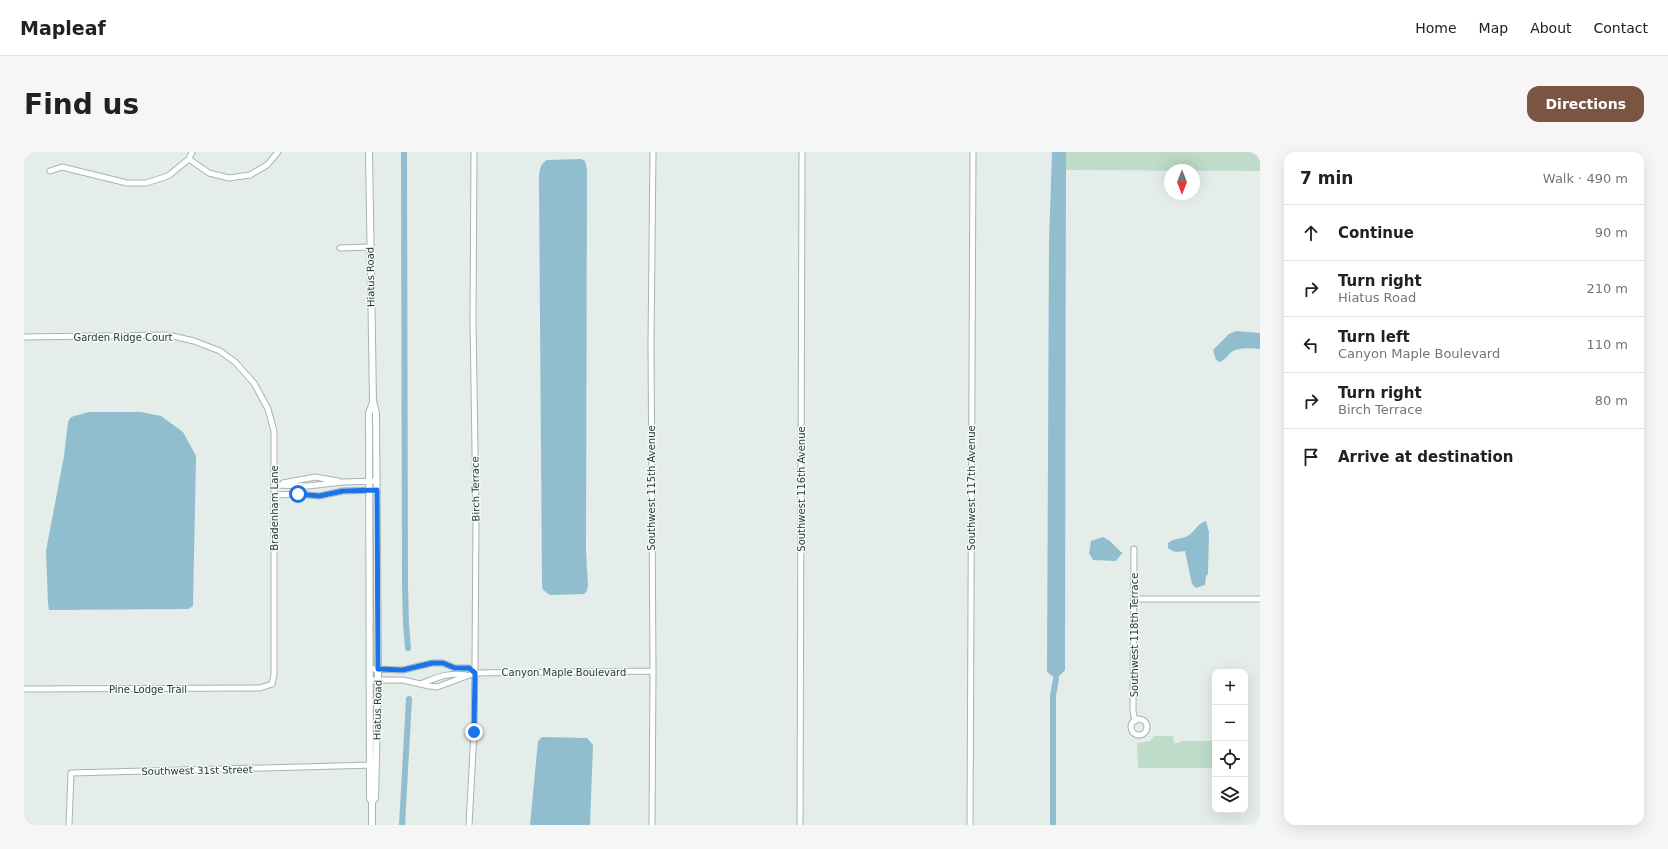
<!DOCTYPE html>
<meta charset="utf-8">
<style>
:root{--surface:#fff;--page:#f6f6f6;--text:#202124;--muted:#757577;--line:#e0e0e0;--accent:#7a5542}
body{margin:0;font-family:"DejaVu Sans",sans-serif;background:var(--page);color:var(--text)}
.controls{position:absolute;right:12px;bottom:12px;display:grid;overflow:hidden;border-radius:8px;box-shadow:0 4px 16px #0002}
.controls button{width:36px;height:36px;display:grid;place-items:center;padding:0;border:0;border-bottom:1px solid var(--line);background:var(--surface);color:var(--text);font:20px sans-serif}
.compass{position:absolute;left:1140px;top:12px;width:36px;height:36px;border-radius:50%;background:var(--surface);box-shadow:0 4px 16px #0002;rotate:180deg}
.stop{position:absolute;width:12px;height:12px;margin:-9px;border:3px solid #1a73e8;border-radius:50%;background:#fff}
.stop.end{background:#1a73e8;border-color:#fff;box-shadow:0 1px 4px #0008}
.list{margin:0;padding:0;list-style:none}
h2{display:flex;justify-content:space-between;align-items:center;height:52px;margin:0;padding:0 16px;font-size:17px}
h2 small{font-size:13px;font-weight:400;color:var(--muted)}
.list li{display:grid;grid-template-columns:26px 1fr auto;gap:12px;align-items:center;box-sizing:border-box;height:56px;padding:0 16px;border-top:1px solid var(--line)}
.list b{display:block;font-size:15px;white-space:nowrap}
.list p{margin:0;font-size:13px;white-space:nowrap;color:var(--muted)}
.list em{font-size:13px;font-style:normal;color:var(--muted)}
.icon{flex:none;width:22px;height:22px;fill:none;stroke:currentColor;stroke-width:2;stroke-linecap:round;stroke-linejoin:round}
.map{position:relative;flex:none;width:1236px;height:673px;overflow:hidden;border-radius:12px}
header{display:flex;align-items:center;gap:24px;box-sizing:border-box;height:56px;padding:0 20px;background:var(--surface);border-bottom:1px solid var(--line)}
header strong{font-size:19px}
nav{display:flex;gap:22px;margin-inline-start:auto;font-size:14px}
.intro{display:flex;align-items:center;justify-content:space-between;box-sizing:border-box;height:96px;padding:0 24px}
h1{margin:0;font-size:28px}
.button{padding:10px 18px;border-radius:12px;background:var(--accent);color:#fff;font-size:14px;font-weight:700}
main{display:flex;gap:24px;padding:0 24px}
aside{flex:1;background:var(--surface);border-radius:12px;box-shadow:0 4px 16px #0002}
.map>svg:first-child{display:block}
</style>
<header>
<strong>Mapleaf</strong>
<nav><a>Home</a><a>Map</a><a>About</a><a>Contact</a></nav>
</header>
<div class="intro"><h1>Find us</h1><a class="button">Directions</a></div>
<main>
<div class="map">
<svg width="1236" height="673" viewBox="0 0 1236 673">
<rect width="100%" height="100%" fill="#e4edea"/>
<!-- green -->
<path fill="#bfdcca" d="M1042,0H1236V19L1042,18Z
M1130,584H1149L1150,591H1156V589H1191V616H1114L1113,591L1126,589Z"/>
<!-- water -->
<path fill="#90bece" d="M1028,0H1042L1041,518L1032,527L1023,520L1025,90Z
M557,7L561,9L563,18L562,399L564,433L563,439L560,442L526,443L519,438L518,433L515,34C515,24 514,13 523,8Z
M1212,179L1236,181V197C1228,196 1213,195 1206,201C1203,205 1201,207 1196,210L1192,208L1189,198L1205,182Z
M65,260H117L137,264L159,280L172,304L169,454L164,457L25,458L24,451L22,399L40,304L44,270L47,265Z
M1182,369L1185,380L1184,422L1182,424L1181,433L1172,436L1168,432L1161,399C1154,400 1150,401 1144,396V391C1150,385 1158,388 1165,383C1171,379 1174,371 1182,369Z
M1079,385L1086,389L1097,400H1099L1092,409L1069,408L1065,401L1067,389Z
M518,585L563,586L569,593L566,673H506L514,589Z"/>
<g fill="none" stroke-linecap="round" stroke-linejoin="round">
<!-- canal -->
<path stroke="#90bece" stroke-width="6" d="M380,0L381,433L382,472L384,496
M378,673L385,547
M1029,673V544L1032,527"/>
<!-- minor casing -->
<g stroke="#a7b5b1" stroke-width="7">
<path id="minor" d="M165,7L185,21L205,26L226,23L243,13L254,0
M165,7L168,0
M26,19L38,15L103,31H122L144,24L165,7
M316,96L346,95
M0,185L144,183L170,189L196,199L211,210L230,231L244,257L250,279V523L248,532L236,536L0,537
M259,331L291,325L314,329
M251,333L284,334L319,330L353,329
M251,343L274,342L295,344L319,339L353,338
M1110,397L1109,559L1111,569
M1111,447H1236
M346,517L379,518L408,511H419L431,516H445L451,521
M345,528H379L405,534L413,535L451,521L629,519
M396,532C413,526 424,520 442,523
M1107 575a8 8 0 1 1 16 0a8 8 0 1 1-16 0Z
M45,673L47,621L350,613
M445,673L450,580L451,513L452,363L449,168L450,0
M628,673L629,519L627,191L629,0
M776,673L778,0
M946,673L949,0"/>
</g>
<!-- tertiary casing -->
<g stroke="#a7b5b1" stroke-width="8">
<path id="tertiary" d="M345,0L349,249L352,261L354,528L351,646L348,650
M348,673V650L346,646L345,261L349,250"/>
</g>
<!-- minor -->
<use href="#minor" stroke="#fff" stroke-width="5"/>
<!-- tertiary -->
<use href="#tertiary" stroke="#fff" stroke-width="6"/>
</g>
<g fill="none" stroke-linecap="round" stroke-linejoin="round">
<!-- route -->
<path stroke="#1a73e8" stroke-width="5" d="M274,342L295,344L319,339L353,338L354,517L379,518L408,511H419L431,516H445L451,521L450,580"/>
</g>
<g text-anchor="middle" stroke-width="3" stroke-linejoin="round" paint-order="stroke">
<!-- street labels -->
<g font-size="10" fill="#253d39" stroke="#f5f9f7">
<text transform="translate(346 125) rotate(-91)" y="4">Hiatus Road</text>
<text x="99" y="189">Garden Ridge Court</text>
<text transform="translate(627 336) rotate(-90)" y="4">Southwest 115th Avenue</text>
<text transform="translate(947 336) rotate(-90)" y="4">Southwest 117th Avenue</text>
<text transform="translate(451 337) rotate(-91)" y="4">Birch Terrace</text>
<text transform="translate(777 337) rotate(-90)" y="4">Southwest 116th Avenue</text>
<text transform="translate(250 356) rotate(-90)" y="4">Bradenham Lane</text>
<text transform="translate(1110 483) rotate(-90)" y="4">Southwest 118th Terrace</text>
<text x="540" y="524">Canyon Maple Boulevard</text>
<text x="124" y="541">Pine Lodge Trail</text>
<text transform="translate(353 558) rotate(-89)" y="4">Hiatus Road</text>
<text transform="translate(173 618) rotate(-1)" y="4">Southwest 31st Street</text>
</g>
</g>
</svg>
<div class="controls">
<button>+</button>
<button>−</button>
<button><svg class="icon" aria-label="locate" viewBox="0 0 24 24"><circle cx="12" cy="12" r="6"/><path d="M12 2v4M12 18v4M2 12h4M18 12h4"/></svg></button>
<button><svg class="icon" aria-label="layers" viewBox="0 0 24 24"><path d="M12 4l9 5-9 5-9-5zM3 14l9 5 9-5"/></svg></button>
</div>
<svg class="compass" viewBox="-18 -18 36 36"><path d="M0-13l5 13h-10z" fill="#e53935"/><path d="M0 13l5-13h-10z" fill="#757577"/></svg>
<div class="stop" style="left:274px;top:342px"></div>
<div class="stop end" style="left:450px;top:580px"></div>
</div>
<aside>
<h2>7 min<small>Walk · 490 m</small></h2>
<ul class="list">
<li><svg class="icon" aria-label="ahead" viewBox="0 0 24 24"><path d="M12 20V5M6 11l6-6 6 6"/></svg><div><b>Continue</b></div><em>90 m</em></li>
<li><svg class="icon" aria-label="right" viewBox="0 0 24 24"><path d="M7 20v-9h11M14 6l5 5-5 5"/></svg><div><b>Turn right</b><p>Hiatus Road</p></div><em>210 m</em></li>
<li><svg class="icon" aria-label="left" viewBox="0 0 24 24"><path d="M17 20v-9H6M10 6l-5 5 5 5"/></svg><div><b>Turn left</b><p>Canyon Maple Boulevard</p></div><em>110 m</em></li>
<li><svg class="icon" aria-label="right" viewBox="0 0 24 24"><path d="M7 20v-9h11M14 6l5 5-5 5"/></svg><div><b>Turn right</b><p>Birch Terrace</p></div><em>80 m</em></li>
<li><svg class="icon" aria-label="arrive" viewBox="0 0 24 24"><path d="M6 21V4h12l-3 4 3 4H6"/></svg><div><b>Arrive at destination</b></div></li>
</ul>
</aside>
</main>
